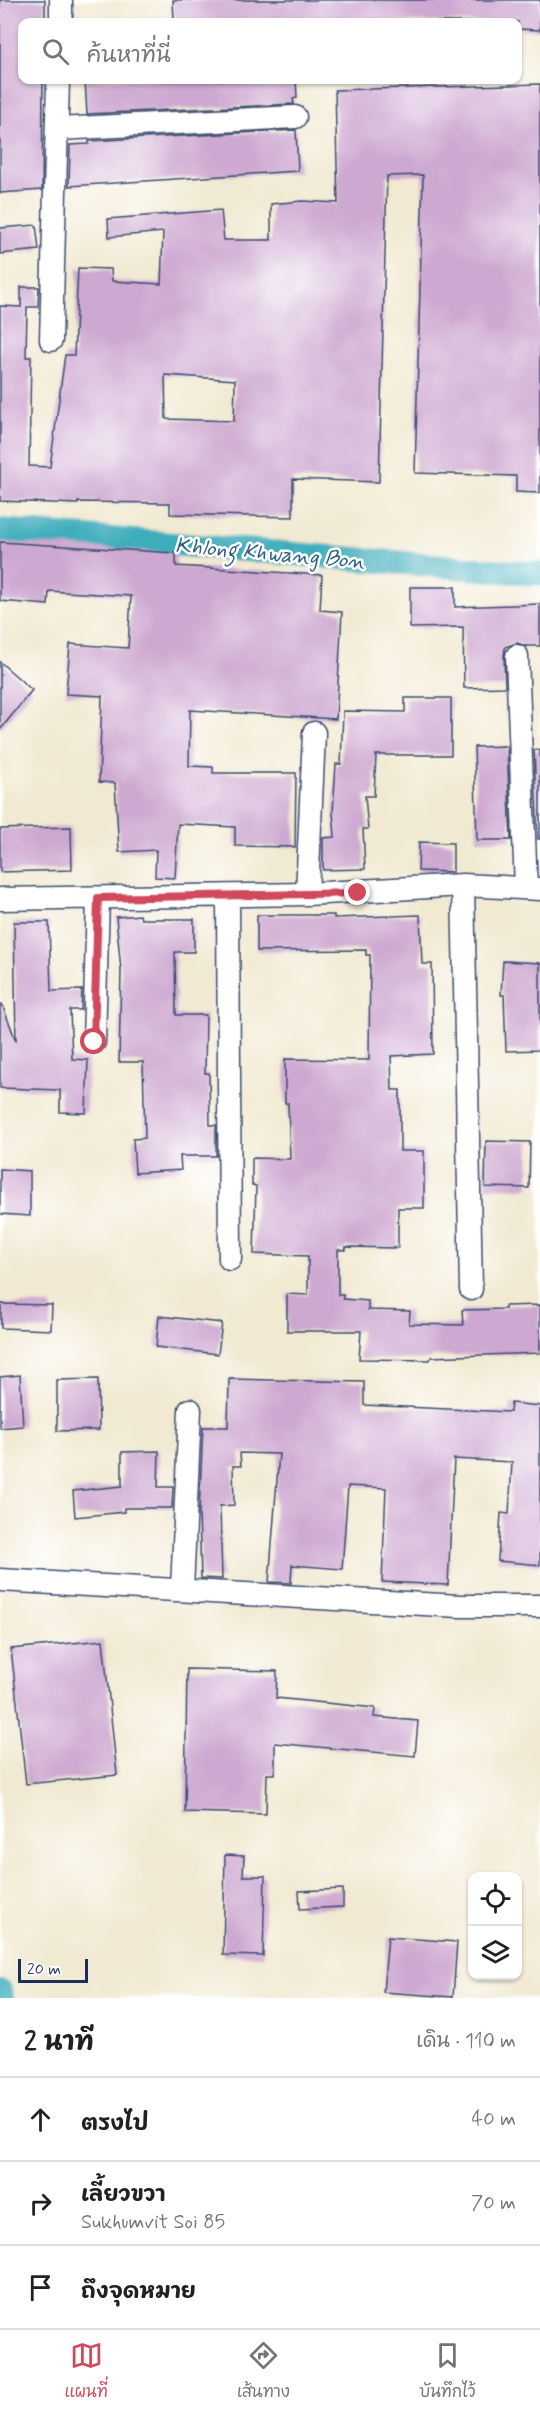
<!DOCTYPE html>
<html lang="th">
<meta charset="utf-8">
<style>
:root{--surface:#fff;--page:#f6f6f6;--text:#202124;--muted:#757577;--line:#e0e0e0;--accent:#d1495b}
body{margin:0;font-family:Mynerve,"Playpen Sans Thai",sans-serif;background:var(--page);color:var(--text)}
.controls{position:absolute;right:18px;bottom:18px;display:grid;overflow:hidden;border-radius:12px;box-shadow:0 2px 4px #0004}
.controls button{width:54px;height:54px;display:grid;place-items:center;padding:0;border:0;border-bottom:2px solid var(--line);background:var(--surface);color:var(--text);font:30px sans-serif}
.scale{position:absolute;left:18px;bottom:15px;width:70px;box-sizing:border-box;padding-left:6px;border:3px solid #1b2f5e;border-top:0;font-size:16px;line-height:21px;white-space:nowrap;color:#1b2f5e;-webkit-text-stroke:4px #fff;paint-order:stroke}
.stop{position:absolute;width:18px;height:18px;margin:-14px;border:4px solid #d1495b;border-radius:50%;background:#fff}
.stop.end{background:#d1495b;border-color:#fff;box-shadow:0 2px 6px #0008}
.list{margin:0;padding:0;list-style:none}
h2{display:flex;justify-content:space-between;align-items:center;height:78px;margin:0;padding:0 24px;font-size:26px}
h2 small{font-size:20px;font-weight:400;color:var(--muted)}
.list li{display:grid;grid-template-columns:39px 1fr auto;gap:18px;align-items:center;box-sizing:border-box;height:84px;padding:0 24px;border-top:2px solid var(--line)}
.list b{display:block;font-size:22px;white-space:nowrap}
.list p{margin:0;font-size:20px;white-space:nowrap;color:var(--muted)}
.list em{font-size:20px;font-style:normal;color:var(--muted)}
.icon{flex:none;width:33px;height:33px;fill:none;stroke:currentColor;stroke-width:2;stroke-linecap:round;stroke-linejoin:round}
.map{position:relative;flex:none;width:540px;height:1998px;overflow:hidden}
.search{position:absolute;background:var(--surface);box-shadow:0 2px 4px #0004;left:18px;right:18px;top:18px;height:66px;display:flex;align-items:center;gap:15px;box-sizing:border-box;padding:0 21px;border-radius:12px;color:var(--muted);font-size:22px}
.sheet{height:330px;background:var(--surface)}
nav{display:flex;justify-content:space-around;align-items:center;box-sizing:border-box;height:84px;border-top:2px solid var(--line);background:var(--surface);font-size:16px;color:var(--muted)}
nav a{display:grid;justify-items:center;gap:3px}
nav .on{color:var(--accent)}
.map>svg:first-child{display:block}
</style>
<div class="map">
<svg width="540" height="1998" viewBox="0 0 540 1998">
<rect width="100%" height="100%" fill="#fff"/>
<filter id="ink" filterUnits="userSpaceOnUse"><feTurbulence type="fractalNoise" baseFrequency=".0167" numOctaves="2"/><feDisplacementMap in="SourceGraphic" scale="12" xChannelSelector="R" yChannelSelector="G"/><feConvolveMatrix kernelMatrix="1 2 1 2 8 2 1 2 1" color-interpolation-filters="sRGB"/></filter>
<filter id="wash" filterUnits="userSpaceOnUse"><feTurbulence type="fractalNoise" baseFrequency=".008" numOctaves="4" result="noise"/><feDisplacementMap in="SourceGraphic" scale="24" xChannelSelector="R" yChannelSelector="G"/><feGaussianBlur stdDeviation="1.35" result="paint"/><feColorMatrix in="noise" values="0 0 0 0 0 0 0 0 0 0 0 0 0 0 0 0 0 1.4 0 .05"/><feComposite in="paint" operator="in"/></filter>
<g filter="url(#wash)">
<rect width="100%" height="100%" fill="#f1e9d1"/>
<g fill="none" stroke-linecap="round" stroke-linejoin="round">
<!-- canal -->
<path stroke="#3dacbb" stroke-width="24" d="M0,530L540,574
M0,1991L2,1998"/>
</g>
<g id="blocks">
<!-- building -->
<path fill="#cda8d0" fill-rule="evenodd" d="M0,0H45V22H22V80H43L42,190L0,193Z
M173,0H540V30L518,29V22H174Z
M85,80H296L297,98L293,99L294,104L87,114Z
M540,84V493L516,492V476L415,473L423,175L387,176L379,482L293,479V517L170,514V503L78,502V504L0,501V306L21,307V287H39L38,307H27L26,357H31L29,466L50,467L65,355H74L78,268L111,269L112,281L161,284L163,232L109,237L108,219L221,210L224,240H271V204L302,201L338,203L335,90ZM165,375L235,380L234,421L166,419Z
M296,130L298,171L69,186L70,145L89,144V141Z
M36,225L39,250L0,254V228Z
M0,542L176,553V566L322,575L320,610L342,612L336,719L190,710L189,766L213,767V773H296L295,847L235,846V827L178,824L175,878L155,877L156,850L119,852L115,783L99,782L102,696L66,694L70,644L128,648L131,596L49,591L48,605L0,601Z
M410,587H455V607L540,604V646H526L517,643L505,647L504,657L505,687L464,688L463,627L410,628Z
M0,662L32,690L0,730Z
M405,698H451V755H376L374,796H365L368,829H363L365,869L323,870V838L335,837L333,812L336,764H341L343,711L405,712Z
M507,746L511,840H477L474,747Z
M534,750H540V839H538Z
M71,827L72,870L0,872V829Z
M419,842L453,843V872L418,871Z
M140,915L141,919H194V952H175L176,1015H206L205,1073H209L210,1125H216V1156H180L181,1170L135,1173L133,1139L145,1138L143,1062H119L121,970L116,917Z
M257,915H334V918L420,915L422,964H432L433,1054L391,1056L392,1090H400V1151H424V1208H398V1248L346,1247V1250H338V1295H343V1299L368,1301V1310L410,1311L409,1324L463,1325L462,1310L505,1309V1306L540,1305V1353L431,1357L430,1360L359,1359L361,1331H287V1294L308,1295V1256L254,1254L256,1186L252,1185V1158L290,1159L288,1103H285V1059L369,1060L370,955H366V950L257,951Z
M14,922H49L51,991L82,990L81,1010H70L72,1059L88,1060L86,1113L60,1112V1090L0,1088V1004H2L16,1041Z
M503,961L540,963V1050L506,1051L504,995H501Z
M486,1141L530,1142L529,1188L485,1187Z
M0,1169L30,1171V1216L0,1214Z
M1,1304L52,1305L51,1330L1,1328Z
M159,1316L222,1323L218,1354L156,1347Z
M20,1375L23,1426L0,1428V1377Z
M98,1379L99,1430L57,1431V1380Z
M229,1379L364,1382V1405L510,1412L511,1403L540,1406V1565L498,1561L501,1513L509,1514L512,1462L454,1459L448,1585L382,1582L386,1488L348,1486L342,1569L292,1565L291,1583L269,1582L279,1454L240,1453L241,1466H233L234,1505L220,1506L222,1579L201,1578L199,1513L203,1427H228Z
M159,1451L158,1487H173L172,1508H124V1512L75,1517L73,1491L122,1486V1452Z
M103,1640L117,1775L26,1784L11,1649Z
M187,1669L277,1671L276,1698L375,1708L374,1717L418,1721L415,1756L275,1743V1774H267L266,1814L185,1812Z
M225,1855L244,1856L243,1876H265L263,1956L223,1955Z
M343,1889V1907L300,1909L299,1891Z
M388,1937L457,1942L453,1997L383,1992Z"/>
</g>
</g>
<g filter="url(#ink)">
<use href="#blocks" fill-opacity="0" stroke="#3b4b6f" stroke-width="1.5"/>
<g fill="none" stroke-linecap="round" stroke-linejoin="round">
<!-- street casing -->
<g stroke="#3b4b6f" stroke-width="25">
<path id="street" d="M61,22V0
M57,129L295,117
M51,340L58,80
M517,656L526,888
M463,885L471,1289
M307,894L314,733
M228,896L230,1259
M0,899L307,894L463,885L540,889
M94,1042L98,898
M0,1580L459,1606H540
M182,1590L190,1410"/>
</g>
<!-- street -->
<use href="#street" stroke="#fff" stroke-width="22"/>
</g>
</g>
<g fill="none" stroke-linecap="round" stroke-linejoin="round" filter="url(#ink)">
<!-- route -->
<path stroke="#d1495b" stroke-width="8" d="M94,1042L98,898L358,893"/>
</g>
<g text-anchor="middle" stroke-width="5" stroke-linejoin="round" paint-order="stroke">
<!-- water labels -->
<g font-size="22" font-style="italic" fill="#296183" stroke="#fff">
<text transform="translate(270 552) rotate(5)" y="8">Khlong Khwang Bon</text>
</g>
</g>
</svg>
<div class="controls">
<button><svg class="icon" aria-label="locate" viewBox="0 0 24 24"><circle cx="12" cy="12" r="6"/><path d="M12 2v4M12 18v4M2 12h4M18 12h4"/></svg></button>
<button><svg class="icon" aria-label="layers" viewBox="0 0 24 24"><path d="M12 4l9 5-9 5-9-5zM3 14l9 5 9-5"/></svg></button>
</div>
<div class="scale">20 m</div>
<div class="stop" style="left:94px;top:1042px"></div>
<div class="stop end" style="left:358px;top:893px"></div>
<div class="search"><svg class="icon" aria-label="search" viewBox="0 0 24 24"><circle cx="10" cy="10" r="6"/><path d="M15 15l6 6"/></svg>ค้นหาที่นี่</div>
</div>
<section class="sheet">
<h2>2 นาที<small>เดิน · 110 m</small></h2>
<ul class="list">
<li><svg class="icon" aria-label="ahead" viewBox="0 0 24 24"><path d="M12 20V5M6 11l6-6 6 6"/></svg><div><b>ตรงไป</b></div><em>40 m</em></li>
<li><svg class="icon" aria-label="right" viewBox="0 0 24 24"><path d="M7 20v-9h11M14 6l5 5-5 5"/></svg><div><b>เลี้ยวขวา</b><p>Sukhumvit Soi 85</p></div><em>70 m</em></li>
<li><svg class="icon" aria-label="arrive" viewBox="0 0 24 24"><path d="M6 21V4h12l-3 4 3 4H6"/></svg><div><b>ถึงจุดหมาย</b></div></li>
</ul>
</section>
<nav>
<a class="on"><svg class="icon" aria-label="map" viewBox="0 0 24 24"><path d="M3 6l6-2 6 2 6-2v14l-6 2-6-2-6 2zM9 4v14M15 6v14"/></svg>แผนที่</a>
<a><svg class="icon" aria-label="directions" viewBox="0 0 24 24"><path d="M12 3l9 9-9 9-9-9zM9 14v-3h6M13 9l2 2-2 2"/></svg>เส้นทาง</a>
<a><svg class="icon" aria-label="saved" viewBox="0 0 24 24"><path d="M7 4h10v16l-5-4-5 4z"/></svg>บันทึกไว้</a>
</nav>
